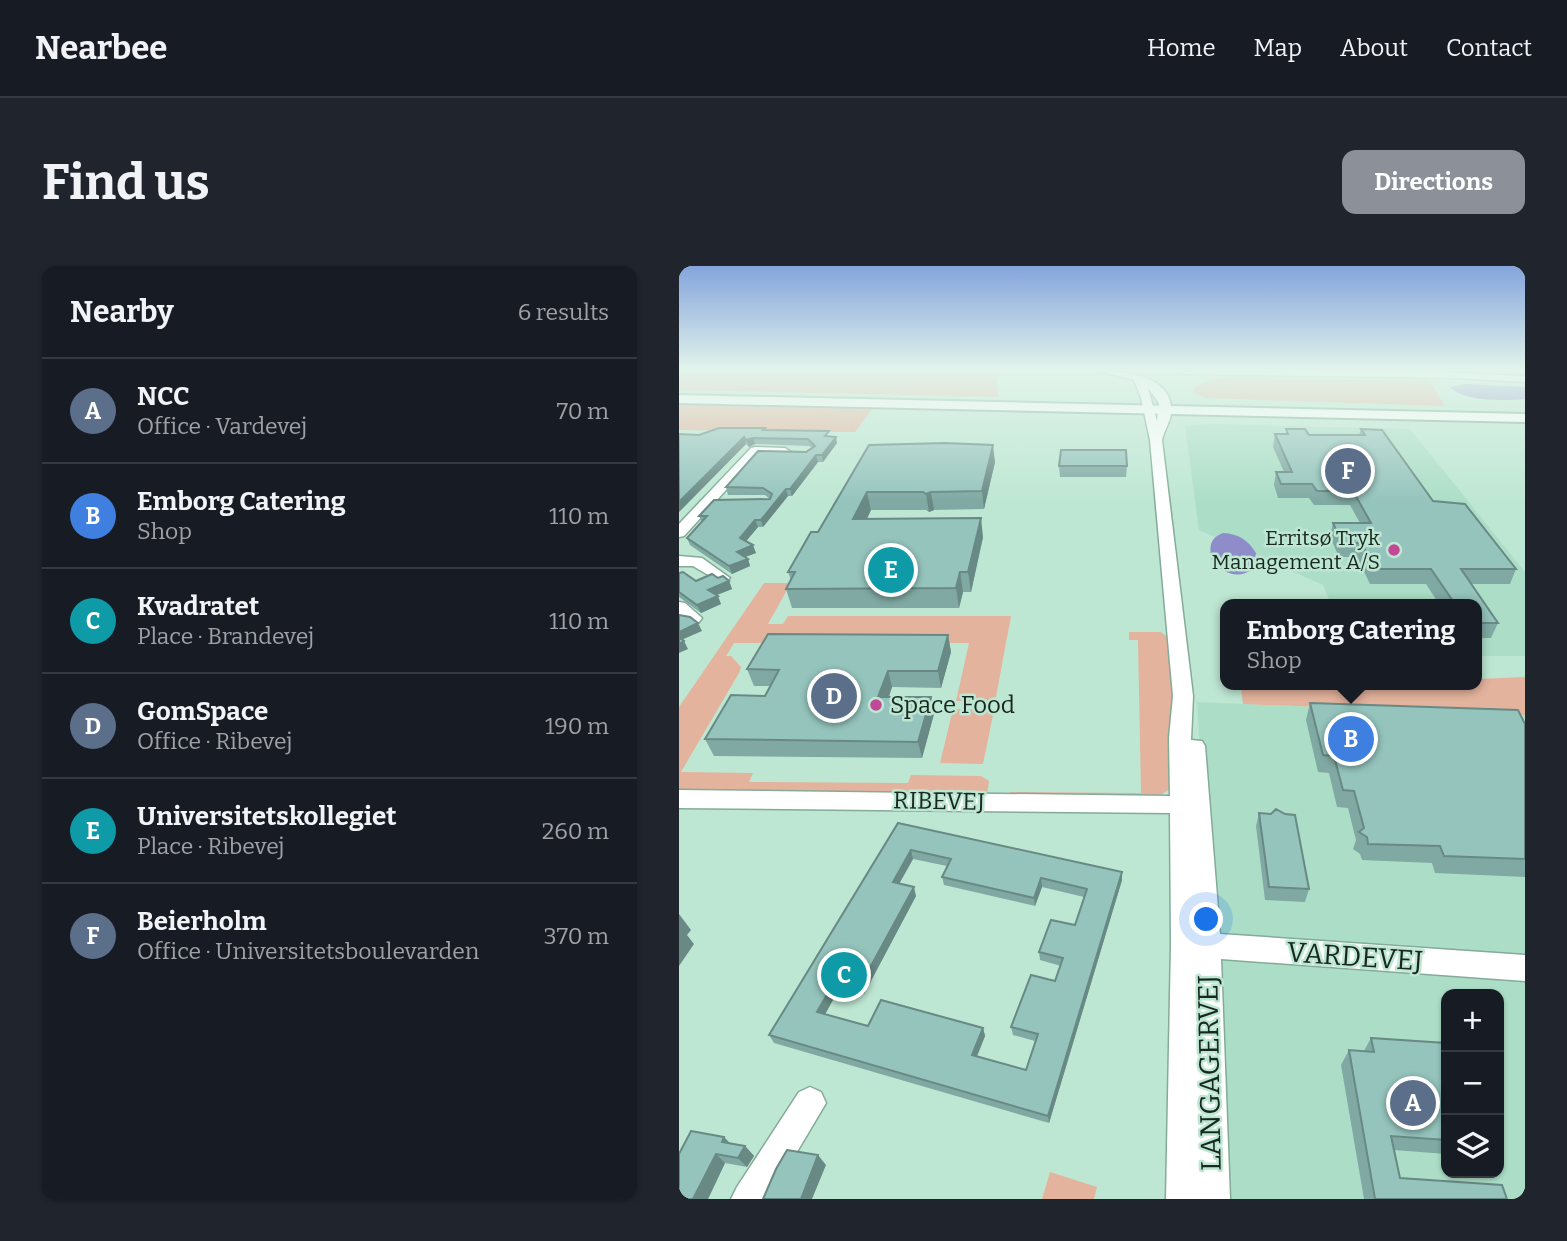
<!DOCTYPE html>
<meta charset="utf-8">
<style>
:root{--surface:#171b24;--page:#20242c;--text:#f1f3f6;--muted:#9ea1a6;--line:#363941;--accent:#8c9099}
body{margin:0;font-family:Bitter,serif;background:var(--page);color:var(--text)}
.controls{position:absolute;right:21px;bottom:21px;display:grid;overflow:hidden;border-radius:14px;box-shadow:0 2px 5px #0004}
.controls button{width:63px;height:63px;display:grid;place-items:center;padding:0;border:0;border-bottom:2px solid var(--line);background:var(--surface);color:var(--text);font:35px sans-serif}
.you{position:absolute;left:528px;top:654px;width:24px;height:24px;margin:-18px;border:5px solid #fff;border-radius:50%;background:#1a73e8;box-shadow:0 0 0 10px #1a73e833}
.badge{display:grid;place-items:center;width:46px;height:46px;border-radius:50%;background:var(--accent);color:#fff;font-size:23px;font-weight:700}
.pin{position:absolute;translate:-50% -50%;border:4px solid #fff;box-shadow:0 2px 7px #0006}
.popup{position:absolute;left:541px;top:333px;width:262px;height:91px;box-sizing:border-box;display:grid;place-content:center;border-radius:14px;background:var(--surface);filter:drop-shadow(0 2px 5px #0005);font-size:23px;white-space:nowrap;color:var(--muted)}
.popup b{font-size:26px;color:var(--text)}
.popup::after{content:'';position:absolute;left:50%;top:100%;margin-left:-14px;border:14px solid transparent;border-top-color:var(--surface)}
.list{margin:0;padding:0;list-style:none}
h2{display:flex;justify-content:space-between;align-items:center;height:91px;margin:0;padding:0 28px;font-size:30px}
h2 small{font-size:23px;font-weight:400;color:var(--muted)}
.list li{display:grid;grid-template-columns:46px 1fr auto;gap:21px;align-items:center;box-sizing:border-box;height:105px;padding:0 28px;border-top:2px solid var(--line)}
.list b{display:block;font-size:26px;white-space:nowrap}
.list p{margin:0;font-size:23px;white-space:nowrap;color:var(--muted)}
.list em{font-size:23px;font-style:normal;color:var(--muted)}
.icon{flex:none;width:38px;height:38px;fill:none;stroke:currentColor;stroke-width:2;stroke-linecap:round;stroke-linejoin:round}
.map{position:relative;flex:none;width:846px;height:933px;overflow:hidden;border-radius:14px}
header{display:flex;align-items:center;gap:42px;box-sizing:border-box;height:98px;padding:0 35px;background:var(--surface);border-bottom:2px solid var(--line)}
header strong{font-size:33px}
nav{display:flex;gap:38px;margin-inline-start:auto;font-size:24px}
.intro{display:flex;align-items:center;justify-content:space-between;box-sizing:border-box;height:168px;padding:0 42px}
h1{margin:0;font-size:49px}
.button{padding:18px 32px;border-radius:14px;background:var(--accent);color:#fff;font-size:24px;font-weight:700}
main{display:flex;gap:42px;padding:0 42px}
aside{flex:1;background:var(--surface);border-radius:14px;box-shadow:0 2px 5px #0004}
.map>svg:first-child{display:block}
</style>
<header>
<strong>Nearbee</strong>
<nav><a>Home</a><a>Map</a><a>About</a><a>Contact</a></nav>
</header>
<div class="intro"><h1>Find us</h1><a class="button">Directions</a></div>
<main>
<aside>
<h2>Nearby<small>6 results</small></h2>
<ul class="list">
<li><span class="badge" style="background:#5c6f8a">A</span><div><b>NCC</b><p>Office · Vardevej</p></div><em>70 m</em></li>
<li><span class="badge" style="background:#3f7fe0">B</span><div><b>Emborg Catering</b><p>Shop</p></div><em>110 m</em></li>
<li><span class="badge" style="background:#0f9aa8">C</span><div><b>Kvadratet</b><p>Place · Brandevej</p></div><em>110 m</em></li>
<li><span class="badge" style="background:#5c6f8a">D</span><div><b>GomSpace</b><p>Office · Ribevej</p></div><em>190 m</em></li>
<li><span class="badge" style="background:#0f9aa8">E</span><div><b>Universitetskollegiet</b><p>Place · Ribevej</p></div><em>260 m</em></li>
<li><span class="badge" style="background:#5c6f8a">F</span><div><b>Beierholm</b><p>Office · Universitetsboulevarden</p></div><em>370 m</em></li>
</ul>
</aside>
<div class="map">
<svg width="846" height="933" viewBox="0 0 846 933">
<rect width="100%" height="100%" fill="#bee7d3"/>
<!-- built -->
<path fill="#acdec7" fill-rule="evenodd" d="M534,158L731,163L846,306V390H798V338H652L644,319L520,264L506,160Z
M518,436L846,449V933H537L533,672ZM767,728H820V907H767Z"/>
<!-- green -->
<path fill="#e4b39d" d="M0,105H301V108H320L317,116L320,131L0,124Z
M559,111L751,115L766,140L525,132L513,125C523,113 544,112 559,111Z
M0,137L194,142L176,166L0,164Z
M85,317H112L89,358H104L109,350H332L316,436L277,435L290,377H55L47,390H52L62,401L60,407L2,506L74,507L70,516L229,517L232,509L302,510L310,515L308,529L0,525V441Z
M450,366H482L490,372L497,490L491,523L483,528L470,530L331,529V526L462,527L459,374H450Z
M846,411V449L564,438L562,421L798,419V413Z
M274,443L315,444L304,498L261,497Z
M371,906L418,921L415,933H363Z"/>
<!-- water -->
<path fill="#8e8dca" d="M787,118L846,121V133C825,135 786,136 771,121Z
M544,267C560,268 569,274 577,287L574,303C558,314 545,307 533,295C530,282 530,272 544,267Z"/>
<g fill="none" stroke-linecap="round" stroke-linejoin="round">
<!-- minor casing -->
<g stroke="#83ab98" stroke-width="3">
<path id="minor" d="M420,105C447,105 496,110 492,148C491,156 485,165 483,174L514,430L512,474L523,475L526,480L541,668L846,689V715L542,693L551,933H487L492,678L491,547L0,542V524L491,530L490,472L494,430L471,174L462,132L455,114ZM469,122L480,137L478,155Z
M501,105H741L846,110V116L778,112L506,108Z
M76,181L106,182L112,186L106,190L79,189L5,270L0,271V258L72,182Z
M0,290L23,292L51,312L43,317L14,300H0Z
M0,336L6,337L23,352L20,356H8L0,349Z
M131,821L142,826L147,837L90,933H52L58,921L120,826Z"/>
</g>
<!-- major casing -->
<g stroke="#83ab98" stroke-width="4">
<path id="major" d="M0,129L846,148V156L0,137Z"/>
</g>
<!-- minor -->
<use href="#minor" fill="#fff" fill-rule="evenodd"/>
<!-- major -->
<use href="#major" fill="#fff" fill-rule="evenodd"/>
</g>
<!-- wall -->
<path fill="#80a9a3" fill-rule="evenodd" d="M86,162L87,164L151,170L158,177L144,196H139L113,230H109L84,261H79L67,275L77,287L66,291L69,293L71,300L53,308L11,279L8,272L23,256L20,250L91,233L86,229H49L47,221L127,186L133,182L130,180L76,178L70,181L67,178L0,246V168L20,169Z
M607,163L630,169H680L682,163L754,235L837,303L831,318H792L819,357L812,372H798V338H760L747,318H691L678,291H660L651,271L654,257H681L671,239H635L630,232H599L595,219L597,206H605L594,181L596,168H607Z
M190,179L316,196L305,243L255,244L250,246L247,244H192L188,253L304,271L292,326H284L280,342H113L107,323L112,314L109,306L139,266Z
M380,200H448L447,211H381Z
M0,307L17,315L39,312L50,315L53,323L37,329L42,338L22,347L0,331Z
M269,369L272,386L262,422L213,421L210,431L255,448L243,492L35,490L26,473L86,430L91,420H75L68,403Z
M631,437L846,458V611L756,607L753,597L683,594L681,588L674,583L677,574L669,542L658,541L650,507L639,506L627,454Z
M580,547L606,548L630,623L626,636L586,634L577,560Z
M219,557L443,614L370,857L95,777L90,769ZM234,593L268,600L263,611L265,619L356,640L363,621L405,631L396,659L360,686L361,694L382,700L376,715L332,761L334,769L356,775L347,804L298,791L306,770L304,762L189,760L146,748L161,721L185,728L237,630L220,618Z
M692,772L767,777V888L715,884L721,912L828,933H685L662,799L670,784L685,785Z
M45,871L52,878L66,880L75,890L68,901L46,897L29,933H0Z"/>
<!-- shaded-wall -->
<path fill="#688984" d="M65,171L67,178L0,246V236Z
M157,171L158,177L144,196L143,189Z
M74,172L76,178L70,181L67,174Z
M314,179L316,196L305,243L303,225Z
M137,189L139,196L113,230L111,223Z
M107,223L109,230L84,261L82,254Z
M188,226L192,244L179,271L174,253Z
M252,226L255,244L250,246L247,228Z
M302,252L304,271L292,326L289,306Z
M76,254L79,261L64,279L61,272Z
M74,279L77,287L61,293L58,286Z
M69,293L71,300L53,308L50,300Z
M281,306L284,326L280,342L277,322Z
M50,315L53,323L33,331L29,324Z
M39,330L42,338L22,347L18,339Z
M19,357L23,365L0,375V366Z
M269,369L272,386L262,422L259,405Z
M5,375L9,383L0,387V378Z
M209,405L213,421L204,448L199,431Z
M252,431L255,448L243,492L239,476Z
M232,584L234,593L216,625L214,616Z
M443,606V614L370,857L369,850Z
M362,612L363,621L356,640L355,632Z
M235,621L237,630L185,728L181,720Z
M0,648L12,664L8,669L15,678L0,700Z
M157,713L161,721L143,754L138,746Z
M304,762L306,770L295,797L293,789Z
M45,871L54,881L43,876Z
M66,880L75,890L68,901L59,892Z
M37,888L46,897L29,933H14Z
M139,889L147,899L133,933H122Z"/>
<!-- building -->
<path fill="#95c4bd" stroke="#688984" stroke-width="2" fill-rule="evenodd" d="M40,162H86L84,164L150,165L146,170L157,171L143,189H137L111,223H107L82,254H76L61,272L74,279L58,286L69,293L50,300L8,272L28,250H20L35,234L91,233L93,228L84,222L47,221L79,185L127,186L136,180L129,173L74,172L67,174L65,171L0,236V168L20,169Z
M607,163H626L630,169H686L682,163L703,164L754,235L786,238L837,303H782L819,357H798V338H776L752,303H696L682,277H663L654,257H692L674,225H638L633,218H602L597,206H613L596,168H609Z
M266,177L314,179L303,225L252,226L247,228L244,226H188L174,253L302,252L289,306H281L277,322L107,323L116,306H109L132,266H139L190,179Z
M382,184H447L448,200H380Z
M4,306L17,315L33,308L39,312L44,310L50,315L29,324L39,330L18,339L0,326V307Z
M0,349L11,351L19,357L0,366Z
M89,368L269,369L259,405H209L199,431H252L239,476L26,473L52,429L86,430L100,404L68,403Z
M0,371L5,375L0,378Z
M631,437L839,444L846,458V593L765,590L761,580L689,578L688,571L680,566L685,562L675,525L664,524L655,490L644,489Z
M597,543L606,548L616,549L630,623L590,621L580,547L592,548Z
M219,557L443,606L369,850L90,769ZM232,584L272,593L263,611L355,632L362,612L408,623L396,659L372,654L360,686L384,692L376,715L352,709L332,761L359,768L347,804L293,789L304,762L202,734L189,760L138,746L157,713L181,720L235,621L214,616Z
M692,772L767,777V874L712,870L721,912L823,919L828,933H696L670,784L695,786Z
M12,865L45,871L43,876L66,880L59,892L37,888L14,933H0V888Z
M108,884L139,889L122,933H84L97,903Z"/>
<!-- sky -->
<linearGradient id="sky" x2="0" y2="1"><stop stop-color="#84a4dc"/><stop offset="0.44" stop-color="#e2f4eb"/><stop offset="1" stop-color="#e2f4eb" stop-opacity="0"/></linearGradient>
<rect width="846" height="236" fill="url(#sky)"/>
<!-- markers -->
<g fill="#c34797" stroke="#bee7d3" stroke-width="2.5">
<circle cx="715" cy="284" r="7"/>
<circle cx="197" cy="439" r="7"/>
</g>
<g text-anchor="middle" stroke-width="5" stroke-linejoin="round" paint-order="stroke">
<!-- far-poi labels -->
<g font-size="21" fill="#182820" stroke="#bee7d3" text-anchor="end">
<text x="701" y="279">Erritsø Tryk<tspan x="701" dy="24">Management A/S</tspan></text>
</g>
<!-- poi labels -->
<g font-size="24" fill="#182820" stroke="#bee7d3" text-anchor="start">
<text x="211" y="447">Space Food</text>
</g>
<!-- street labels -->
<g font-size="24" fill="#182820" stroke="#bee7d3">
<text transform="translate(260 535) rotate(1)" y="8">RIBEVEJ</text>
</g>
<!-- near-street labels -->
<g font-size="28" fill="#182820" stroke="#bee7d3">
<text transform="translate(676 690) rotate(4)" y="10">VARDEVEJ</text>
<text transform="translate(530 807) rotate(-91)" y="10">LANGAGERVEJ</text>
</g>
</g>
</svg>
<div class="controls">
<button>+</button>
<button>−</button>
<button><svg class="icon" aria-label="layers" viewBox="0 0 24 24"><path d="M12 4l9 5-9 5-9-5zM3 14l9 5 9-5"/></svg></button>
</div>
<div class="you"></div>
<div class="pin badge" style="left:734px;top:837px;background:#5c6f8a">A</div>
<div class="pin badge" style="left:672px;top:473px;background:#3f7fe0">B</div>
<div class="popup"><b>Emborg Catering</b>Shop</div>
<div class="pin badge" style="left:165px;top:709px;background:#0f9aa8">C</div>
<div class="pin badge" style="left:155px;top:430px;background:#5c6f8a">D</div>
<div class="pin badge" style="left:212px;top:304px;background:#0f9aa8">E</div>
<div class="pin badge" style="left:669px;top:205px;background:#5c6f8a">F</div>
</div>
</main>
